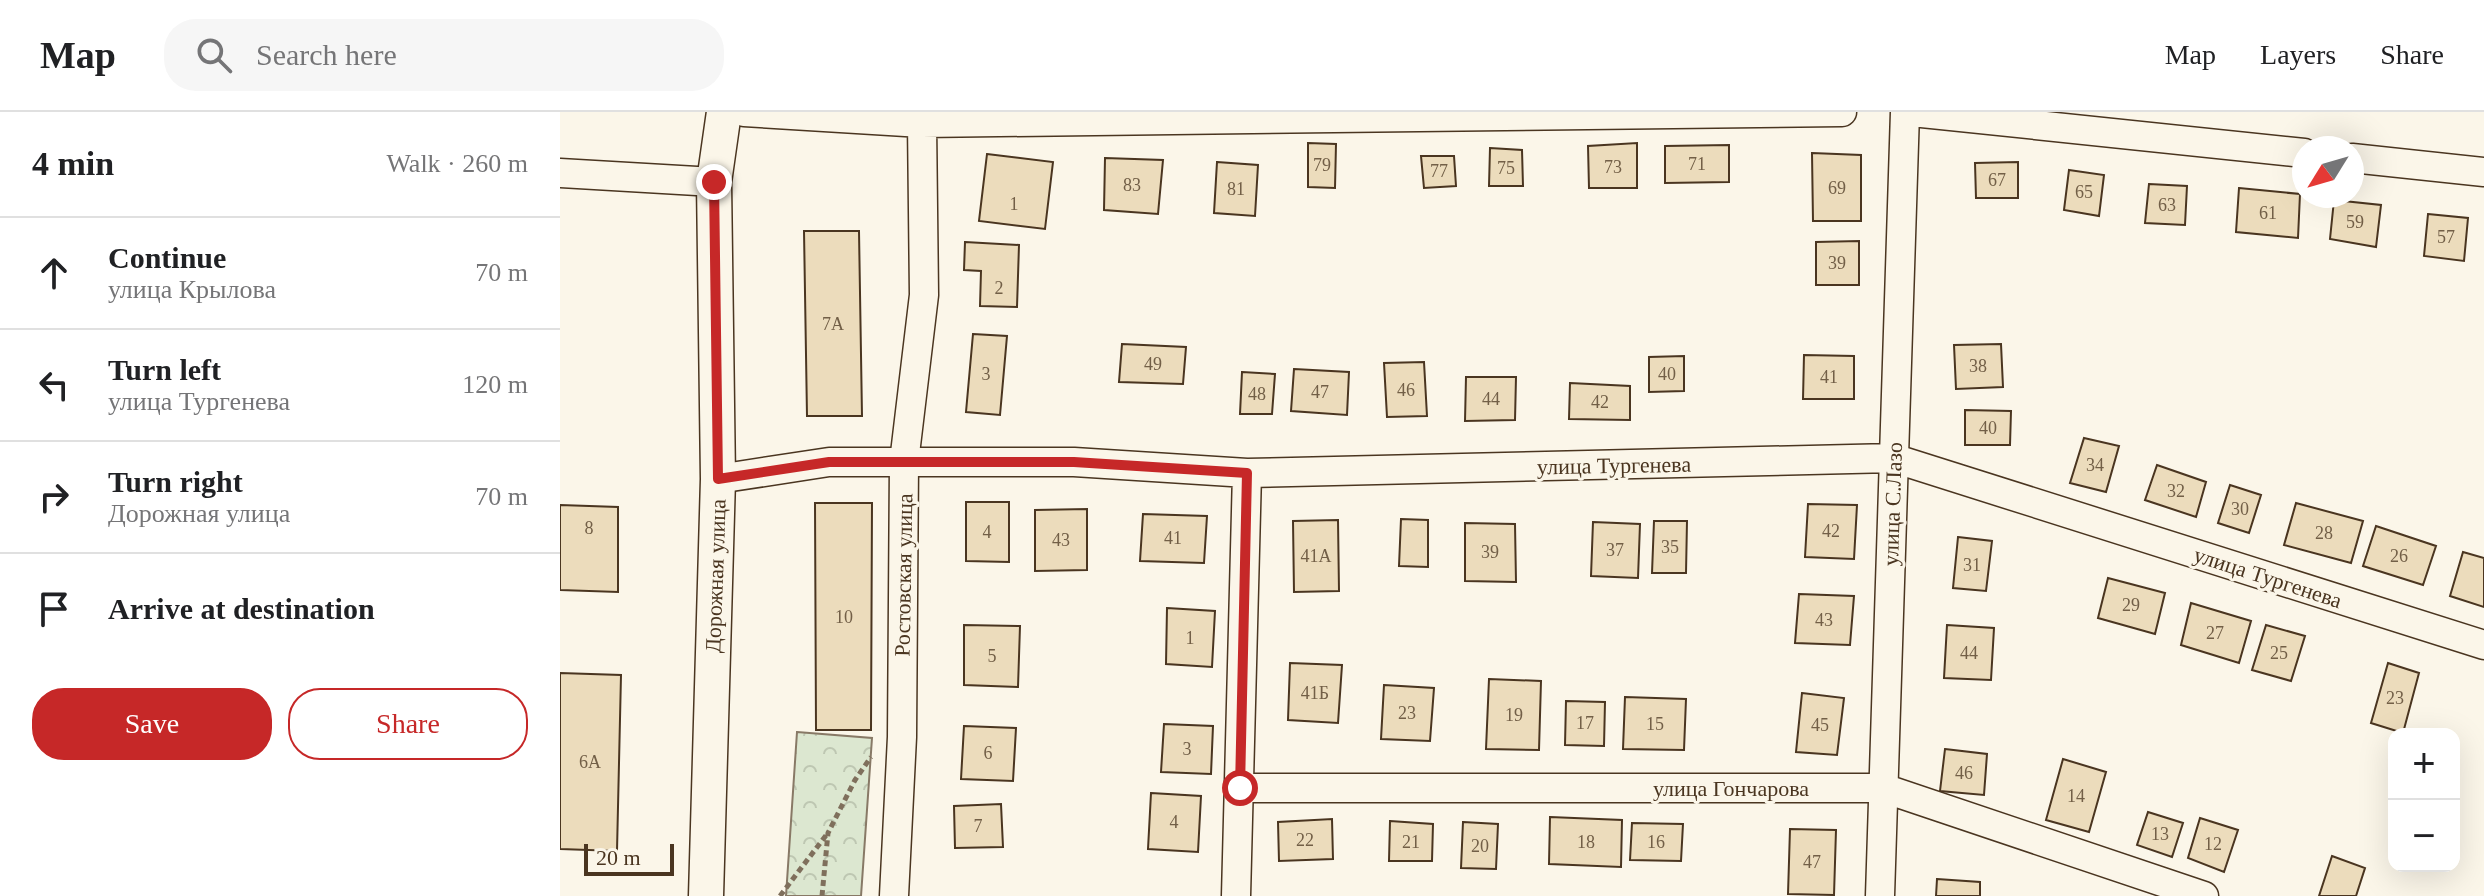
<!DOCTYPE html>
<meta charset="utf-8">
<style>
:root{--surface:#fff;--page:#f6f6f6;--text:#202124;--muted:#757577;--line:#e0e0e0;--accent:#c62828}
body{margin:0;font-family:"Times New Roman",serif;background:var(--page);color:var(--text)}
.controls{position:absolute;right:24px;bottom:24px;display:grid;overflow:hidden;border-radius:16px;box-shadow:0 8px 32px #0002}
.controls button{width:72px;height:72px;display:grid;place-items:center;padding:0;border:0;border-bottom:2px solid var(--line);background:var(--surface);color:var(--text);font:40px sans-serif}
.compass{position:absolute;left:1732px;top:24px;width:72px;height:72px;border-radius:50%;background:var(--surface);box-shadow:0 8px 32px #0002;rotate:233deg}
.scale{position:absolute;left:24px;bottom:20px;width:90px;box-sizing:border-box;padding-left:8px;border:4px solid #4a3520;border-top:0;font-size:22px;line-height:28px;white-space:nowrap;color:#4a3520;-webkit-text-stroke:6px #fbf6e9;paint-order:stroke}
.stop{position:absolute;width:24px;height:24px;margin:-18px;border:6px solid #c62828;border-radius:50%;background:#fff}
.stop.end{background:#c62828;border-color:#fff;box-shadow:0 2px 8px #0008}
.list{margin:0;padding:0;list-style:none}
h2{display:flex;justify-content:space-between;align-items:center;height:104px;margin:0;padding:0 32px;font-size:34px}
h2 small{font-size:26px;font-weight:400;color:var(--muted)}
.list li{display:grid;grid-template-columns:52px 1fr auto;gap:24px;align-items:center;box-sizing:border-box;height:112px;padding:0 32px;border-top:2px solid var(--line)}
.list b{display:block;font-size:30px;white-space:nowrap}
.list p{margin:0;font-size:26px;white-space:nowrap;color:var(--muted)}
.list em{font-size:26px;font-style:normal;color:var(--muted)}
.actions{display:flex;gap:16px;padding:24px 32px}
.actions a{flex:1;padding:18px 0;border:2px solid var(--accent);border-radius:32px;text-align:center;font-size:28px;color:var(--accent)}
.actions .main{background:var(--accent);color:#fff}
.icon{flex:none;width:44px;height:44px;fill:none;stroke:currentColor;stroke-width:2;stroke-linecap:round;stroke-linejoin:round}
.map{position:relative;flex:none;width:1924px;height:784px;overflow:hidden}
header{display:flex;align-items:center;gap:48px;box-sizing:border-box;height:112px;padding:0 40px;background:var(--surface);border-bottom:2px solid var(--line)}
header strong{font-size:38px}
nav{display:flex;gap:44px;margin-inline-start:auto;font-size:28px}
.search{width:560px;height:72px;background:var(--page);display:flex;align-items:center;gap:20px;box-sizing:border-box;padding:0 28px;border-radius:32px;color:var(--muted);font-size:30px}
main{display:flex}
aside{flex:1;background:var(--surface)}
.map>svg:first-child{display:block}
</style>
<header>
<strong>Map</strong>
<div class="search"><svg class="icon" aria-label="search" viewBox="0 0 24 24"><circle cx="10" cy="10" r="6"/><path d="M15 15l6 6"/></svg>Search here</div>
<nav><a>Map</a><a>Layers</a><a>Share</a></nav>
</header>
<main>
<aside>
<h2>4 min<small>Walk · 260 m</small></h2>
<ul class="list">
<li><svg class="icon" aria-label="ahead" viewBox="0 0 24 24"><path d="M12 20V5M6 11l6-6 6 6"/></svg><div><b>Continue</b><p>улица Крылова</p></div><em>70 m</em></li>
<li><svg class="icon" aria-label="left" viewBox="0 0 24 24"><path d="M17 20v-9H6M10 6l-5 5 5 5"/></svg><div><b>Turn left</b><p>улица Тургенева</p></div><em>120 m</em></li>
<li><svg class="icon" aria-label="right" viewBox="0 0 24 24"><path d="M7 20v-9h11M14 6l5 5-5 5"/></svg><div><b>Turn right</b><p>Дорожная улица</p></div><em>70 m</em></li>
<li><svg class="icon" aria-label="arrive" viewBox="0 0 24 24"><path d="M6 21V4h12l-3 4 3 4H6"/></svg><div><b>Arrive at destination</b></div></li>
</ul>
<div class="actions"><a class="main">Save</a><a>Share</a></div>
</aside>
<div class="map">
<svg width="1924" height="784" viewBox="0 0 1924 784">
<defs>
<pattern id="forest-crowns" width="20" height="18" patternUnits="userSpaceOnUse" patternTransform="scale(2)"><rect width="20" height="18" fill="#dce7d0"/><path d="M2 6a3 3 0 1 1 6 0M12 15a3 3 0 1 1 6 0" fill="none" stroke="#bec7b2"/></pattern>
</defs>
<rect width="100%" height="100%" fill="#fbf6e9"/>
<!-- forest -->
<path fill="url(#forest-crowns)" stroke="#887966" stroke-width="2" d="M237,620L312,626L301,784H226Z"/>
<!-- building -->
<path fill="#ecdcbc" stroke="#4a3520" stroke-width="2" d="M748,31L776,32L775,76L748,75Z
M1077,31V76H1029L1028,34Z
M1169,33V70L1105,71V34Z
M930,36L962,38L963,74H929Z
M1252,41L1301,43V109H1253Z
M427,42L493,50L485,117L419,109Z
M861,44H894L896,74L864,76Z
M545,46L603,48L598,102L544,98Z
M657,50L698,53L695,104L654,101Z
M1458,50V86H1416L1415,51Z
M1509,58L1544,63L1539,104L1504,98Z
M1589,72L1627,74L1625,113L1585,111Z
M1679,76L1740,82L1738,126L1676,120Z
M1774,88L1821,93L1816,135L1770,127Z
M1868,102L1908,106L1904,149L1864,144Z
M244,119H299L302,304H247Z
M1299,129V173H1256V130Z
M405,130L459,133L457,195L420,194L421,159L404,158Z
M413,222L447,224L440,303L406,300Z
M562,232L626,235L623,272L559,270Z
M1441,232L1443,275L1396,277L1394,233Z
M1244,243L1294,244V287H1243Z
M1124,244V279L1089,280V245Z
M864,250L867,304L827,305L824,251Z
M734,257L789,260L787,303L731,299Z
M682,260L715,262L712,302H680Z
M906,265H956L955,308L905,309Z
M1010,271L1070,274V308L1009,307Z
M1405,298L1451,299L1450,333H1405Z
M1524,326L1559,334L1546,380L1510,371Z
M1597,353L1646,370L1636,405L1585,388Z
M1670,373L1701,383L1689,421L1658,411Z
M406,390H449V450L406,449Z
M255,391H312L311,618H256Z
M1736,391L1803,409L1791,451L1724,433Z
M1248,392L1297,393L1294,447L1245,445Z
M0,393L58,395V480L0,478Z
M527,397V458L475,459V398Z
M583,402L647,404L644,451L580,449Z
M841,407L868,408V455L839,454Z
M778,408L779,479L734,480L733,409Z
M1094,409H1127L1126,461H1092Z
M1033,410L1080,412L1078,466L1031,464Z
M905,411L955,412L956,470L905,469Z
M1816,414L1876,434L1863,473L1803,454Z
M1398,425L1432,429L1426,479L1393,476Z
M1903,440L1924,446V495L1890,484Z
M1548,466L1605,481L1595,522L1538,506Z
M1239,482L1294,484L1290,533L1235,531Z
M1631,491L1691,509L1679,551L1621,533Z
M607,496L655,499L652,555L606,552Z
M404,513L460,514L458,575L404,573Z
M1387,513L1434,516L1431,568L1384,566Z
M1706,513L1745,524L1731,569L1692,558Z
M730,551L782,553L778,611L728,608Z
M1828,551L1859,561L1843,621L1811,611Z
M0,561L61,563L57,739L0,737Z
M929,567L981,569L979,638L926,637Z
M824,573L874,576L870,629L821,627Z
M1242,581L1284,586L1277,643L1236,640Z
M1065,585L1126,587L1124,638L1063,637Z
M1006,589L1045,590L1044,634L1005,633Z
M604,612L653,614L651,662L601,660Z
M404,614L456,616L453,669L401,667Z
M1385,637L1427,642L1424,683L1380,679Z
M1503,647L1546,660L1529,720L1486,708Z
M591,681L641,684L638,740L588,737Z
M441,692L443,735L395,736L394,694Z
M1588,700L1623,711L1612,745L1577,733Z
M990,705L1062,708L1061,755L989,752Z
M1640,706L1678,718L1664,760L1628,746Z
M772,707L773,747L719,749L718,710Z
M830,709L873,712L872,749H829Z
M903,710L938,712L936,757L901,756Z
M1072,711L1123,712L1121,749L1070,748Z
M1230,717L1276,718L1274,783L1228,782Z
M1772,744L1805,756L1796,784H1759Z
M1377,767L1420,770V784H1376Z"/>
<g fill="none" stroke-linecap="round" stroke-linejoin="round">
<!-- minor casing -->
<g stroke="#4a3520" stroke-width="31">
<path id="minor" d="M184,0L362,11L1282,0
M1352,0L1744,41
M1792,46L1924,60
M0,61L154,70
M158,367L269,350H514L687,361L1333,346L1924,533
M680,676H1323L1644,784
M334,784L342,625L344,350L364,183L362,11L367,0
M676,784L687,361
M1320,784L1345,0"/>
</g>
<!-- tertiary casing -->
<g stroke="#4a3520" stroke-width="37">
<path id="tertiary" d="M146,784L158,367L154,70L164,0"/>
</g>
<!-- path -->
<path stroke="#7f6f5c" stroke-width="5" stroke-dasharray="6 4" stroke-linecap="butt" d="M220,784L267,722
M262,784L268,721L295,668L311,645"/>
<!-- minor -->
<use href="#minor" stroke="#fbf6e9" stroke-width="28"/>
<!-- tertiary -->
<use href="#tertiary" stroke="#fbf6e9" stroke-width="34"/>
</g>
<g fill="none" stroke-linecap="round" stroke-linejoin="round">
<!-- route -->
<path stroke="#c62828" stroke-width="10" d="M154,70L158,367L269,350H514L687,361L680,676"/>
</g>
<g text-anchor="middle" stroke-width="6" stroke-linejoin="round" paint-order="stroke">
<!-- number labels -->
<g font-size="18" fill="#725f47">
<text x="1137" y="58">71</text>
<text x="762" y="59">79</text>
<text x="1053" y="61">73</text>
<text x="946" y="62">75</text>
<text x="879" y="65">77</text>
<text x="1437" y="74">67</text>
<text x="572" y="79">83</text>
<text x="1277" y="82">69</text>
<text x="676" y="83">81</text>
<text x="1524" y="86">65</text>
<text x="454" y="98">1</text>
<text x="1607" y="99">63</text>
<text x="1708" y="107">61</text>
<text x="1795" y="116">59</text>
<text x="1886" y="131">57</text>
<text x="1277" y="157">39</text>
<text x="439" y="182">2</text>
<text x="273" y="218">7А</text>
<text x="593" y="258">49</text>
<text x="1418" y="260">38</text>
<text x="426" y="268">3</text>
<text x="1107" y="268">40</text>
<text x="1269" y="271">41</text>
<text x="846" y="284">46</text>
<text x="760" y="286">47</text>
<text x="697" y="288">48</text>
<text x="931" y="293">44</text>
<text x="1040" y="296">42</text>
<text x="1428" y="322">40</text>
<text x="1535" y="359">34</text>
<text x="1616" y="385">32</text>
<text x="1680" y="403">30</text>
<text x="29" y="422">8</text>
<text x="1271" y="425">42</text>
<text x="427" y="426">4</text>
<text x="1764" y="427">28</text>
<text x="613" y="432">41</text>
<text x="501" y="434">43</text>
<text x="1110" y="441">35</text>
<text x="1055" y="444">37</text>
<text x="930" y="446">39</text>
<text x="756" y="450">41А</text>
<text x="1839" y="450">26</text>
<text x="1412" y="459">31</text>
<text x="1571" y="499">29</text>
<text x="284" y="511">10</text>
<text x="1264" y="514">43</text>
<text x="1655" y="527">27</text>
<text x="630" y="532">1</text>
<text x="1409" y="547">44</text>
<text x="1719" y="547">25</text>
<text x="432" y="550">5</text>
<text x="755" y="587">41Б</text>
<text x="1835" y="592">23</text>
<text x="847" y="607">23</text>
<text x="954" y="609">19</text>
<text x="1025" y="617">17</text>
<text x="1095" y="618">15</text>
<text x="1260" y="619">45</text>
<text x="627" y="643">3</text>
<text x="428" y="647">6</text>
<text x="30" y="656">6А</text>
<text x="1404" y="667">46</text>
<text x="1516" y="690">14</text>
<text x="614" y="716">4</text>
<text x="418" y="720">7</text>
<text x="1600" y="728">13</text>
<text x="745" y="734">22</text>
<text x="851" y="736">21</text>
<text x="1026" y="736">18</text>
<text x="1096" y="736">16</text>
<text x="1653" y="738">12</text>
<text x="920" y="740">20</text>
<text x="1252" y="756">47</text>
</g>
<!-- street labels -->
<g font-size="22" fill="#4a3520" stroke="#fbf6e9">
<text transform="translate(1054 353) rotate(-1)" y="8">улица Тургенева</text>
<text transform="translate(1332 392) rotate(-88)" y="8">улица С.Лазо</text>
<text transform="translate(343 463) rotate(-89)" y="8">Ростовская улица</text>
<text transform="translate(155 464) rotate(-88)" y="8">Дорожная улица</text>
<text transform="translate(1708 465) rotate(18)" y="8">улица Тургенева</text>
<text x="1171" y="684">улица Гончарова</text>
</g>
</g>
</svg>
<div class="controls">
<button>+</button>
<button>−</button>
</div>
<svg class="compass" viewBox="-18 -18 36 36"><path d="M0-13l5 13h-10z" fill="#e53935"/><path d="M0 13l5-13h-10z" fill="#757577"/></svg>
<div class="scale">20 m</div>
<div class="stop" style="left:680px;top:676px"></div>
<div class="stop end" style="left:154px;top:70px"></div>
</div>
</main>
